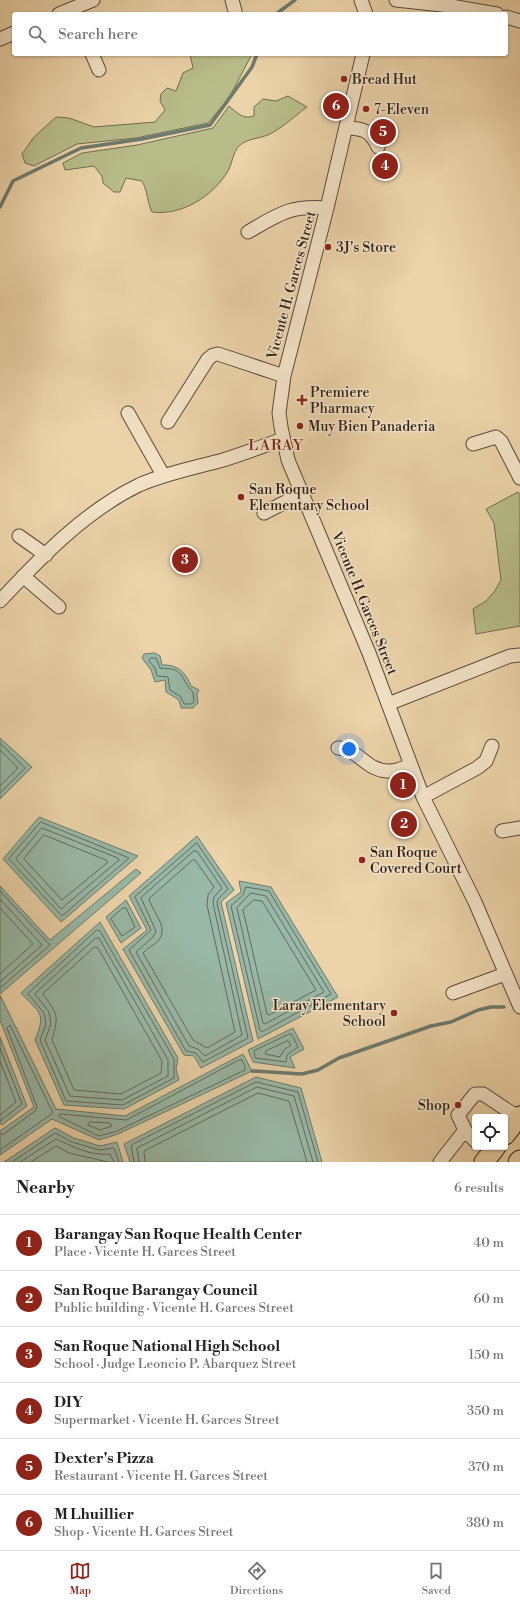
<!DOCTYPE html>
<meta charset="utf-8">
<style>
:root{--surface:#fff;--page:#f2f2f2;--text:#222;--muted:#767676;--line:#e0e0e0;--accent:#8f2418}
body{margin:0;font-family:"Libre Bodoni",serif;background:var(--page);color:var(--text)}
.controls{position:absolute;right:12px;bottom:12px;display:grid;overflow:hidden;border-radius:4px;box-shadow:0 1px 3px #0004}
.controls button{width:36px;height:36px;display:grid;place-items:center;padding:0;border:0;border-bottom:1px solid var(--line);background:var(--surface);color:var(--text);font:20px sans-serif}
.you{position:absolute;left:349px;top:749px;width:14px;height:14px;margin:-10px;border:3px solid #fff;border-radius:50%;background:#1a73e8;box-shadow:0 0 0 6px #1a73e833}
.badge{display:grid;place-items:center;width:26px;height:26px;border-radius:50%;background:var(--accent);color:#fff;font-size:13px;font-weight:700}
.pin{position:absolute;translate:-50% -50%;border:2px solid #fff;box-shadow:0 1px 4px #0006}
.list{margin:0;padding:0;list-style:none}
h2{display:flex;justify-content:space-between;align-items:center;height:52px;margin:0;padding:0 16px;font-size:17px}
h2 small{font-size:13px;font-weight:400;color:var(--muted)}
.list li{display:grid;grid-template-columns:26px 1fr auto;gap:12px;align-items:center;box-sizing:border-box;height:56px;padding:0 16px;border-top:1px solid var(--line)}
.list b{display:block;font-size:15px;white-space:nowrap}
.list p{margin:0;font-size:13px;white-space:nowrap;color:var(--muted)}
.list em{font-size:13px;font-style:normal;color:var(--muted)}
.icon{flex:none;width:22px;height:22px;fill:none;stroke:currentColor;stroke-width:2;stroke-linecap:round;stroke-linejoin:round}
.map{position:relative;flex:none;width:520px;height:1162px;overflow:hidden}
.search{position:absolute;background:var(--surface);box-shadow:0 1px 3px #0004;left:12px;right:12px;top:12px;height:44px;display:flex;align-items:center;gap:10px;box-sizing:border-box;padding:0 14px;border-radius:4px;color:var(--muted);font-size:15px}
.sheet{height:388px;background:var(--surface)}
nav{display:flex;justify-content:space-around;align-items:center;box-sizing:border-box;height:56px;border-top:1px solid var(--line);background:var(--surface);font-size:11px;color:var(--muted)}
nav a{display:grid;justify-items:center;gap:2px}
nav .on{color:var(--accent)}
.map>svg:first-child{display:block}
</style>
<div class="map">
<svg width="520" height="1162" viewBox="0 0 520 1162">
<rect width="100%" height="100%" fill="#ecd3a9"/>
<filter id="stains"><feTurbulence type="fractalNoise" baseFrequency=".005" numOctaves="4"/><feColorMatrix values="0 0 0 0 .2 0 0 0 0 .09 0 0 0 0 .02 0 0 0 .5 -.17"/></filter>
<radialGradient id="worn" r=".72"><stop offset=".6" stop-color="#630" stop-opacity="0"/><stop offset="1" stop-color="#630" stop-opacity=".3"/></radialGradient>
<!-- green -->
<path fill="#b7bc89" stroke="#706c50" d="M190,54H252L229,98L208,123L136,138L77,144L34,166L25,163L22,154L34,137L56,117L69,118L94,127L155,122L165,110L160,101L161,94L167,88L176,91L183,73L193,68Z
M288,96L307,107C295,116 283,127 270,134C260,139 247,138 239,146C233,152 232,164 228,171C213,196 182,216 152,212C147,201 148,192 142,181L126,178L120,192H114L103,183L102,176L94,166L65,170L63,163L82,153L137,145L213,128L229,106C237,113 244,120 254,116V107L263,99L276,101Z
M518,492L520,495V626L476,634L473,609L486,601L494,592L501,580L494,523L486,509Z"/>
<!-- water -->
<path fill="#99b8a7" stroke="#6d7a6d" d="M155,653L160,656L162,665C178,664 186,673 191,686L199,690L197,694L198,703L193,708H181L179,700L166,692L165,680L155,682L151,670L142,658L144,654Z
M0,738L32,767L0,799Z
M39,817L138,856L61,922L3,859Z
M197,836L234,890L221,902L253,1041L201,1068L194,1056L184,1055L123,949L147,930L129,896Z
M136,869L141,873L0,994V886L50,940Z
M239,881L271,887L338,997L258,1039L226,903L241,892Z
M126,900L141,928L121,943L106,917Z
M100,922L178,1058L176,1069L179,1080L124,1109L64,1105L35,1040C47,1012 39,1013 21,993Z
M0,995L56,1109L125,1116L243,1054L252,1071L118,1134L99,1140L52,1119L0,1155V1131L34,1107L0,1020Z
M293,1028L304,1049L290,1057L295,1068L253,1062L248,1050Z
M0,1037L27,1106L2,1125L0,1123Z
M256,1077L301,1088L322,1162H130L124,1144Z
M55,1128L74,1138L100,1146L117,1142L123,1162H4Z"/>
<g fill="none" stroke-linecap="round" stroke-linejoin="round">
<!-- shore -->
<path stroke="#626a5f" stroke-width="1" d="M151,658H156L160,668C166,669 172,668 177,671C185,677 186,687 193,692L194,701L192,704H184L181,697L170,690L168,677L157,676L155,668L149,661Z
M0,743L25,768L0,793
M0,750L18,768L0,786
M41,822L129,858L62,916L9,859Z
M42,828L118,858L119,860L61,909L16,859Z
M44,835L106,860L108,862L62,900L24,859Z
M197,843L228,889L218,899L217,903L248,1038L203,1062L196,1053L186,1051L129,950L151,930L135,897Z
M194,851H197L222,888L214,897L213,903L242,1035L205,1056L198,1049L189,1046L136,952L153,937L156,931L141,898Z
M193,860H195L214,887L208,895L207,905L235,1032L207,1048L193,1040L143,953C147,948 154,945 158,941C170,927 152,912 149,899Z
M246,887L269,891L331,994L262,1032L260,1030L231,906L243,895Z
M0,891L50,945L0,988
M251,893L266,896L324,992L265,1024L263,1023L237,908Z
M0,899L42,945L0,982
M254,900L262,901L316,990L269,1015L267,1014L243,910Z
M0,908L33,944L0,974
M123,908H126L135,927L122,936L111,919Z
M97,930L100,931L174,1059V1078L123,1105L66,1101L40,1040L46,1024L44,1013L28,994Z
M96,938H99L168,1060V1076L122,1100L70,1096L45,1040L51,1024L49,1012L35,994Z
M95,947L98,948L162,1061L161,1073L121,1094L74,1090L52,1040C59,1015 58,1015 43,994Z
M290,1034L292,1035L298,1047L287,1055L286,1062L255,1058L254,1051Z
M288,1041L291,1045L284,1050L280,1057L265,1054L266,1051Z
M0,1048L22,1104L0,1121
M239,1060H242L245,1067V1070L117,1131L99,1136L58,1116L60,1114L126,1120Z
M0,1061L16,1102L0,1115
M90,1122L110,1123L112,1126L100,1130L88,1125Z
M0,1134H4L35,1111L37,1107L7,1028L10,1025L53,1113L0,1150
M12,1162L55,1133L72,1142L99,1150L114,1148L119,1162
M20,1162L56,1139C74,1147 90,1156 110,1154L114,1162
M31,1162L56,1146L69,1153L108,1162
M134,1162L131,1145L256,1082L298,1092L318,1162
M139,1162L137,1148L257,1087L294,1096L313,1162
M145,1162L144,1151L258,1093L289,1101L307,1162"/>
<!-- stream -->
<path stroke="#6d7a6d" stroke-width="3.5" d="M276,14L295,0
M0,207L13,181L81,148L142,139L210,125L252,67L257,54
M252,1071L302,1074L318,1070L339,1058L431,1026L451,1022L478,1010L491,1007H504"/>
<!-- minor casing -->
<g stroke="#5a4a3c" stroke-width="15">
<path id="minor" d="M232,0L235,11
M361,0L366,14
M396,0L451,6L497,14
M59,14L93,0
M506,17L520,21
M0,39L14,33
M92,54L99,70
M363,54L327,208L284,376L279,413L281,427L288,460L369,653L423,797L475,902L520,1007
M346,128C363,128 371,131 378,147
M248,232C279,214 290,205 327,208
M128,413L163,475
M168,422L208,359L213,355L218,354L284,376
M473,444L496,437L501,441L520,478
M264,513L303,493
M19,536L46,555
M23,576L59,607
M0,601C40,558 85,511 139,485C166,473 194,468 223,460C243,454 263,446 283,439
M388,704L510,656L520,655
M338,748C360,750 366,770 387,771C395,772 405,767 411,765
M423,797L477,768L486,761L492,746
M502,831L520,828
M453,993L505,974
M475,1141L465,1130L458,1115L475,1094H483L519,1118
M440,1162L465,1130"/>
</g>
<!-- highway casing -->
<g stroke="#2a1d17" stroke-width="21">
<path id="highway" d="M505,1135L520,1116
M484,1162L496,1147
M518,1162L520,1160"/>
</g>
<!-- minor -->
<use href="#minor" stroke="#f3e2c7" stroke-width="13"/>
<!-- highway -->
<use href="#highway" stroke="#ecd3a9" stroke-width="19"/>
</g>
<!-- markers -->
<g fill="#8f2418" stroke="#f3e2c7" stroke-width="1.5">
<circle cx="344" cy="79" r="4"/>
<circle cx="366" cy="109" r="4"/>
<circle cx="328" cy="247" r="4"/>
<path d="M300 394h4v4h4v4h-4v4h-4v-4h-4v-4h4z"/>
<circle cx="300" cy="426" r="4"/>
<circle cx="241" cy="497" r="4"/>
<circle cx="362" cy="860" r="4"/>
<circle cx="394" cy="1013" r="4"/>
<circle cx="458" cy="1105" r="4"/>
</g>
<g text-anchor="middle" stroke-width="3" stroke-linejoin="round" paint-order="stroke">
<!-- poi labels -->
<g font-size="14" fill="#2a1d17" stroke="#f3e2c7" text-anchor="start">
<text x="352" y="84">Bread Hut</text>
<text x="374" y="114">7-Eleven</text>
<text x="336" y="252">3J's Store</text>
<text x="310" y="397">Premiere<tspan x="310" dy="16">Pharmacy</tspan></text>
<text x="308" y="431">Muy Bien Panaderia</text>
<text x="249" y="494">San Roque<tspan x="249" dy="16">Elementary School</tspan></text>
<text x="370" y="857">San Roque<tspan x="370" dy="16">Covered Court</tspan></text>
<text x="386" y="1010" text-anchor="end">Laray Elementary<tspan x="386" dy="16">School</tspan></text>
<text x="450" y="1110" text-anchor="end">Shop</text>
</g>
<!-- street labels -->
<g font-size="14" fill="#2a1d17" stroke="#f3e2c7">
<text transform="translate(291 285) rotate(-75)" y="5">Vicente H. Garces Street</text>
<text transform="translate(365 603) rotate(68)" y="5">Vicente H. Garces Street</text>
</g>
<!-- neighbourhood labels -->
<g font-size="15" letter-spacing="1" fill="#7a1f14" stroke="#f3e2c7">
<text x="276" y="450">LARAY</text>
</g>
</g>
<rect width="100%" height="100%" filter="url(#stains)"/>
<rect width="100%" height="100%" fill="url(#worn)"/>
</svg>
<div class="controls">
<button><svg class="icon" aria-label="locate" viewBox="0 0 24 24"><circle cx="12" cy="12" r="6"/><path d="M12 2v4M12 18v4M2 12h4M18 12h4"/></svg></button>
</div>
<div class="you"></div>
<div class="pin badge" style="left:403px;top:785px">1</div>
<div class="pin badge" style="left:404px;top:824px">2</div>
<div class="pin badge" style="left:185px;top:560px">3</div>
<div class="pin badge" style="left:385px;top:166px">4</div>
<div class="pin badge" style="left:383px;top:132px">5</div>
<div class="pin badge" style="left:336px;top:106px">6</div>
<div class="search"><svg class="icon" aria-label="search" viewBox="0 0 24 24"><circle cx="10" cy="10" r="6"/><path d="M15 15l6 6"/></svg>Search here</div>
</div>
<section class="sheet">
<h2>Nearby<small>6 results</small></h2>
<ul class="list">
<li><span class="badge">1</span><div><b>Barangay San Roque Health Center</b><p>Place · Vicente H. Garces Street</p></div><em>40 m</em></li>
<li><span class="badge">2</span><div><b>San Roque Barangay Council</b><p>Public building · Vicente H. Garces Street</p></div><em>60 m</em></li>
<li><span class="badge">3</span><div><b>San Roque National High School</b><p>School · Judge Leoncio P. Abarquez Street</p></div><em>150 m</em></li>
<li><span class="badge">4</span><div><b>DIY</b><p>Supermarket · Vicente H. Garces Street</p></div><em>350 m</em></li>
<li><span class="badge">5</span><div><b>Dexter's Pizza</b><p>Restaurant · Vicente H. Garces Street</p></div><em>370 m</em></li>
<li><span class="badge">6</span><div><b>M Lhuillier</b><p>Shop · Vicente H. Garces Street</p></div><em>380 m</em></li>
</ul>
</section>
<nav>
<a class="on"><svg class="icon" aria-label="map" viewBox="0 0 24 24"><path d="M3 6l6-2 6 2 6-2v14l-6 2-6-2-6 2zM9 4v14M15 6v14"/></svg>Map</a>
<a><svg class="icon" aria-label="directions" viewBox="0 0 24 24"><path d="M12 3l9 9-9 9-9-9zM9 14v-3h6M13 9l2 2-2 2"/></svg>Directions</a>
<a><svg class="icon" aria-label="saved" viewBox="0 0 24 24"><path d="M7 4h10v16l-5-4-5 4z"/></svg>Saved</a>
</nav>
